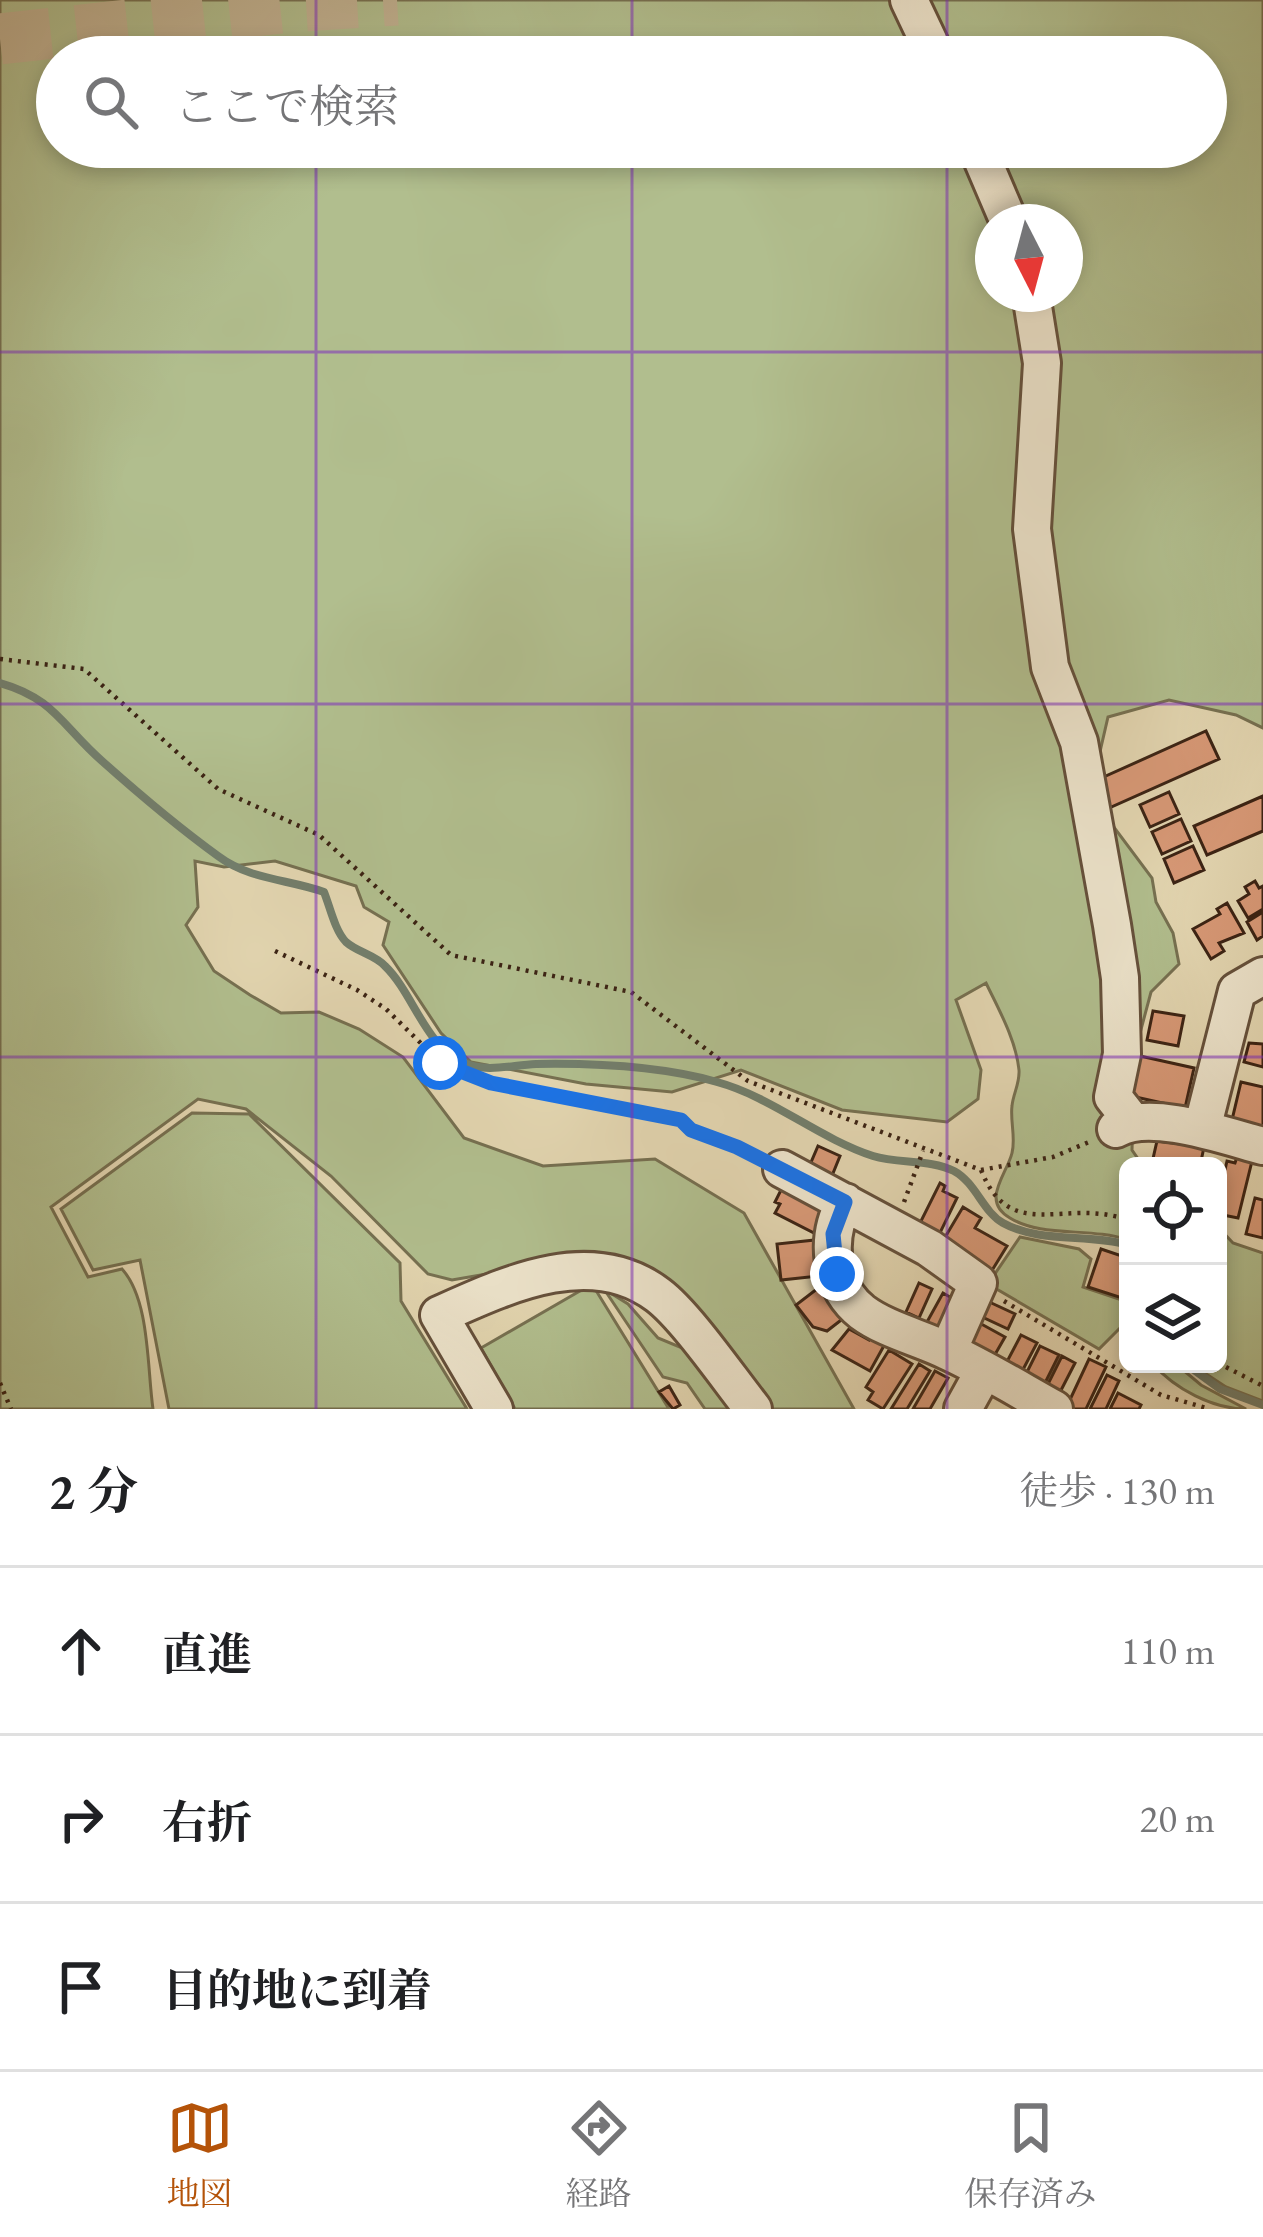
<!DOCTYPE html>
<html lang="ja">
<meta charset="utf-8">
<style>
:root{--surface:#fff;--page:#f2f2f2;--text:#202124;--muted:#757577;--line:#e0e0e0;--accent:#b45309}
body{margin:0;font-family:"EB Garamond","Noto Serif JP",serif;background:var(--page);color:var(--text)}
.controls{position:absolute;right:36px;bottom:36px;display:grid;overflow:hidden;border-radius:18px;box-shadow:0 6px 18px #0003}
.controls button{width:108px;height:108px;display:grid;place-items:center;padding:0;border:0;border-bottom:3px solid var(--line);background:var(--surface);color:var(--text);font:60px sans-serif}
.compass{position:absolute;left:975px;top:204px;width:108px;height:108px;border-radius:50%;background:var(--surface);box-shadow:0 6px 18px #0003;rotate:174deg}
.stop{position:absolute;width:36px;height:36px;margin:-27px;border:9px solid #1a73e8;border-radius:50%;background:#fff}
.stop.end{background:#1a73e8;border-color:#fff;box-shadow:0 3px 12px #0008}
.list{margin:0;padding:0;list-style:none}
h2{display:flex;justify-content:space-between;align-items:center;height:156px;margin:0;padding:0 48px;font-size:51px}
h2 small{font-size:39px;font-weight:400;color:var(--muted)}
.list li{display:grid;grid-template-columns:78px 1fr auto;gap:36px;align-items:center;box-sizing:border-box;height:168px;padding:0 48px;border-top:3px solid var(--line)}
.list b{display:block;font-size:45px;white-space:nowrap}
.list em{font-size:39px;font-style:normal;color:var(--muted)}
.icon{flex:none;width:66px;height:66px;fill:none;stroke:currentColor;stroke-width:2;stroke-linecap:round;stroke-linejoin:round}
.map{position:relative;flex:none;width:1263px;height:1409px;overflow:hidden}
.search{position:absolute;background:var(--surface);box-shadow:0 6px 18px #0003;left:36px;right:36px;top:36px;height:132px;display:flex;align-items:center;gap:30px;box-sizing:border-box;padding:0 42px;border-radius:66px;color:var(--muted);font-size:45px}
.sheet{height:660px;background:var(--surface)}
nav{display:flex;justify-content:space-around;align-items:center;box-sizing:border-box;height:168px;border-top:3px solid var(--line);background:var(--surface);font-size:33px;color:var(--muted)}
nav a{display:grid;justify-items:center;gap:6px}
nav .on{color:var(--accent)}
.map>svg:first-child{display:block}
</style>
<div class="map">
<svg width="1263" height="1409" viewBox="0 0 1263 1409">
<rect width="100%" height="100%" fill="#e3d6b1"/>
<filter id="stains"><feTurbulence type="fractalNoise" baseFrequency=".00167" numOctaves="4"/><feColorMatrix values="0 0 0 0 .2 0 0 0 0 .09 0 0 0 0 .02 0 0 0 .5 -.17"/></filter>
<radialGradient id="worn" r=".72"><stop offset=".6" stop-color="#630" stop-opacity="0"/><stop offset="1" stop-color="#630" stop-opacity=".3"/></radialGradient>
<!-- green -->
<path fill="#b1be8e" stroke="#767051" stroke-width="3" fill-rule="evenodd" d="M0,0H1263V728L1236,715L1169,700L1108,717L1093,782L1113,826L1152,878L1156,902L1173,933L1179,964L1151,992L1135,1052L1132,1150L1143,1166H1128V1240C1091,1227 1042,1238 1010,1218C980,1201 1007,1174 1012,1153C1016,1138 1010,1121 1012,1106C1013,1094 1020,1083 1019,1070C1016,1040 999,1010 986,983L956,1000L981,1070L978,1099L947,1122L842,1110L741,1070L672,1092L586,1084L471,1062L441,1033L383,945L389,922L364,907L356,886L275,861L224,867L195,861L198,907L186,925L214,971L250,995L281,1013L319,1012L359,1029L403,1057L464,1138L543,1166L655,1159L744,1213L854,1409H764L675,1292L538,1265L452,1280L428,1274L331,1176L246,1109L198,1099L51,1207L88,1277L122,1269C150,1300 147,1367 153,1409H0ZM57,57H1206V147H57ZM993,222H1065V294H993Z
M192,1113L249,1114L400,1263L401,1301L467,1409H169L140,1260L93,1270L61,1209Z
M1218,1227L1233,1243L1263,1253V1401L1226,1387L1191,1364H1218Z
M1020,1237L1079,1249L1091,1259L1083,1287L1128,1302V1330L1121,1327L1099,1349L988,1284Z
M592,1284L669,1409H515L481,1348Z
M604,1289L628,1304L658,1338L692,1352L744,1409H705L687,1383L663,1377Z
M1153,1364H1176L1201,1385L1246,1409C1213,1409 1175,1389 1153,1364Z"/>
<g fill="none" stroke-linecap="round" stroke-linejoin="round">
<!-- stream -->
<path stroke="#727e6c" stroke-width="8" d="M0,683C54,698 63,727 102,761C139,794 178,827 218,856C250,880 288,879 324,892C330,907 335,931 346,942C357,952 375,955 385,966C414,994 424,1045 464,1063C488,1073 511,1065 536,1064C594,1063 661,1066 717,1082C772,1097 818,1138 873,1156C898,1164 930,1159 954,1171C976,1183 983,1212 1003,1223C1041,1244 1088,1233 1128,1245
M1186,1364L1220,1389L1263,1405"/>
</g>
<!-- building -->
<path fill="#d89977" stroke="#3b2314" stroke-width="3" d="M1206,731L1219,759L1109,808L1097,780Z
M1169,792L1179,814L1150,827L1140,805Z
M1263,796V831L1207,855L1194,826Z
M1181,819L1191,841L1162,854L1152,832Z
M1193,846L1204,870L1174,883L1164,859Z
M1255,881L1259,888L1263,886V909L1248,918L1238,901L1249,894L1245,887Z
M1227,903L1244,933L1219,943L1224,951L1211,959L1193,929L1220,914L1217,909Z
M1263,912V936L1257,940L1247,922Z
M1153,1011L1184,1016L1178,1046L1147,1040Z
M1249,1043L1263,1044V1067L1244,1062Z
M1140,1056L1194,1068L1185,1108L1131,1096Z
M1241,1082L1263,1087V1128L1232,1120Z
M1157,1141L1204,1147L1200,1166L1152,1163Z
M818,1146L840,1156L829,1183L806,1174Z
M1237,1157L1252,1161L1238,1218L1218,1214V1173L1224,1174L1227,1161L1235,1163Z
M940,1183L945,1186L943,1191L957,1198L935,1243L915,1233Z
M782,1188L825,1211L818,1235L775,1213L780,1204L775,1202Z
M1255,1198L1263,1200V1238L1246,1234Z
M963,1207L981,1218L975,1228L1007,1246L991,1272L938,1249Z
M815,1240L819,1276L781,1280L777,1244Z
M1101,1249L1128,1258V1292L1125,1291L1122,1298L1088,1287Z
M826,1282L845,1317L827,1331L813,1327L796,1305Z
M919,1283L932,1289L919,1318L906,1312Z
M943,1293L962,1304L946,1333L927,1322Z
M985,1300L1015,1314L1008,1329L978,1315Z
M974,1320L1005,1337L993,1358L962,1341Z
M849,1329L869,1340L872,1334L886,1342L870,1371L832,1350Z
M1021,1335L1037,1343L1018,1379L1002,1371Z
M1040,1346L1059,1355L1044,1385L1025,1376Z
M889,1350L912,1364L883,1409L868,1400L873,1392L866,1387Z
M1062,1356L1075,1363L1057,1398L1044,1392Z
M1089,1359L1106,1367L1086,1409H1074L1067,1406Z
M919,1364L930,1371L907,1409H891Z
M935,1371L948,1378L930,1409H913Z
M1107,1375L1119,1381L1106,1409H1090Z
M669,1386L680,1405L673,1409L659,1392Z
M1118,1393L1141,1405L1139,1409H1110Z"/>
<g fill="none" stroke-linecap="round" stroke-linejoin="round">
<!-- highway-tunnel -->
<path stroke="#c1b292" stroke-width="51" stroke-dasharray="51 26" stroke-linecap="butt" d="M0,39L301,6L397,0"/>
<!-- minor casing -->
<g stroke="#65503b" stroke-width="42">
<path id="minor" d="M909,0L936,57
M977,147L1009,222
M1031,294L1042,363L1032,529L1050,667L1079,742L1112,925L1120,978L1122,1054L1113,1097L1131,1120
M1116,1129C1150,1109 1225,1136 1263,1146
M1202,1129L1237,991L1263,976
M782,1169L929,1248L978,1283L948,1351
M845,1202C825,1237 829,1286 862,1312C886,1330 921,1338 947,1351C984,1368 1018,1389 1054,1409
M494,1409L439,1315C506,1285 591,1244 658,1295C686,1316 729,1379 753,1409
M963,1409L984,1371"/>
</g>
<!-- path -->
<path stroke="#3b2314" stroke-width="4.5" stroke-dasharray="3 6" stroke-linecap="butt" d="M0,659L84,669L218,789L319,835L451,955L631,992L748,1081L981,1170L1053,1157L1089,1142
M275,951L357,990L386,1009L440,1062L491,1083L681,1120L691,1130L756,1156
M981,1170C1011,1245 1064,1197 1128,1220
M904,1202L923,1151
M1004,1301L1161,1395L1210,1409
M1218,1363L1263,1386
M0,1383L11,1409"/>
<!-- minor -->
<use href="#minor" stroke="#ede4cc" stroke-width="36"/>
</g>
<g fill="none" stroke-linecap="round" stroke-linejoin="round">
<!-- route -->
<path stroke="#1a73e8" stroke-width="15" d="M440,1063L491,1083L681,1120L691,1130L737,1147L845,1202L833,1234L837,1274"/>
</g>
<!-- grid -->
<path fill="none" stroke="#7b2cbf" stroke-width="3" stroke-opacity="0.55" d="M316,0V57M632,0V57M947,0V57M316,147V1409M632,147V1409M947,147V1409M0,352H1263M0,704H1263M0,1057H1263"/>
<rect width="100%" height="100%" filter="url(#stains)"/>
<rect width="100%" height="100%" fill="url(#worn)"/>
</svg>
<div class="controls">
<button><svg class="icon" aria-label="locate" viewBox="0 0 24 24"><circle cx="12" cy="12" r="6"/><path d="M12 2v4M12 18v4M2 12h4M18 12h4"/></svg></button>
<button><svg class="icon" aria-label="layers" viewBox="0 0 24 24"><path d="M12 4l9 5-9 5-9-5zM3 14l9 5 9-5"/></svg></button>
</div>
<svg class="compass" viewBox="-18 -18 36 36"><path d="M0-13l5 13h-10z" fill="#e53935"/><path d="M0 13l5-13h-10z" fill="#757577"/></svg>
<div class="stop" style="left:440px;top:1063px"></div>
<div class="stop end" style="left:837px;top:1274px"></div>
<div class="search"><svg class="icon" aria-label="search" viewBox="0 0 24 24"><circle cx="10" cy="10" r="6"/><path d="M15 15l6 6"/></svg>ここで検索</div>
</div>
<section class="sheet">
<h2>2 分<small>徒歩 · 130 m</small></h2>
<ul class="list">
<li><svg class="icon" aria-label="ahead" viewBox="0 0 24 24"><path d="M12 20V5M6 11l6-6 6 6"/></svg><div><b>直進</b></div><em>110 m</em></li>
<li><svg class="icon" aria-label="right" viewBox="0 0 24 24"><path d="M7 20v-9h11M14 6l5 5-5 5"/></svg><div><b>右折</b></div><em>20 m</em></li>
<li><svg class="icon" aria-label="arrive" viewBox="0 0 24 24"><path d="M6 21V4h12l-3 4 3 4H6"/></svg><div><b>目的地に到着</b></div></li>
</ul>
</section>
<nav>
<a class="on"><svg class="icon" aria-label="map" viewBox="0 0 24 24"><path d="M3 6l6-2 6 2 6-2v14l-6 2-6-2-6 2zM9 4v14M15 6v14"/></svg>地図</a>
<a><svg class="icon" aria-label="directions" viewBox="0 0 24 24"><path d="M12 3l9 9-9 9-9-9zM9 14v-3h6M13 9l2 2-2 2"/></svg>経路</a>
<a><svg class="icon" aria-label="saved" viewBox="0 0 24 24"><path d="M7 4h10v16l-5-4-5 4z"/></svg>保存済み</a>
</nav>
